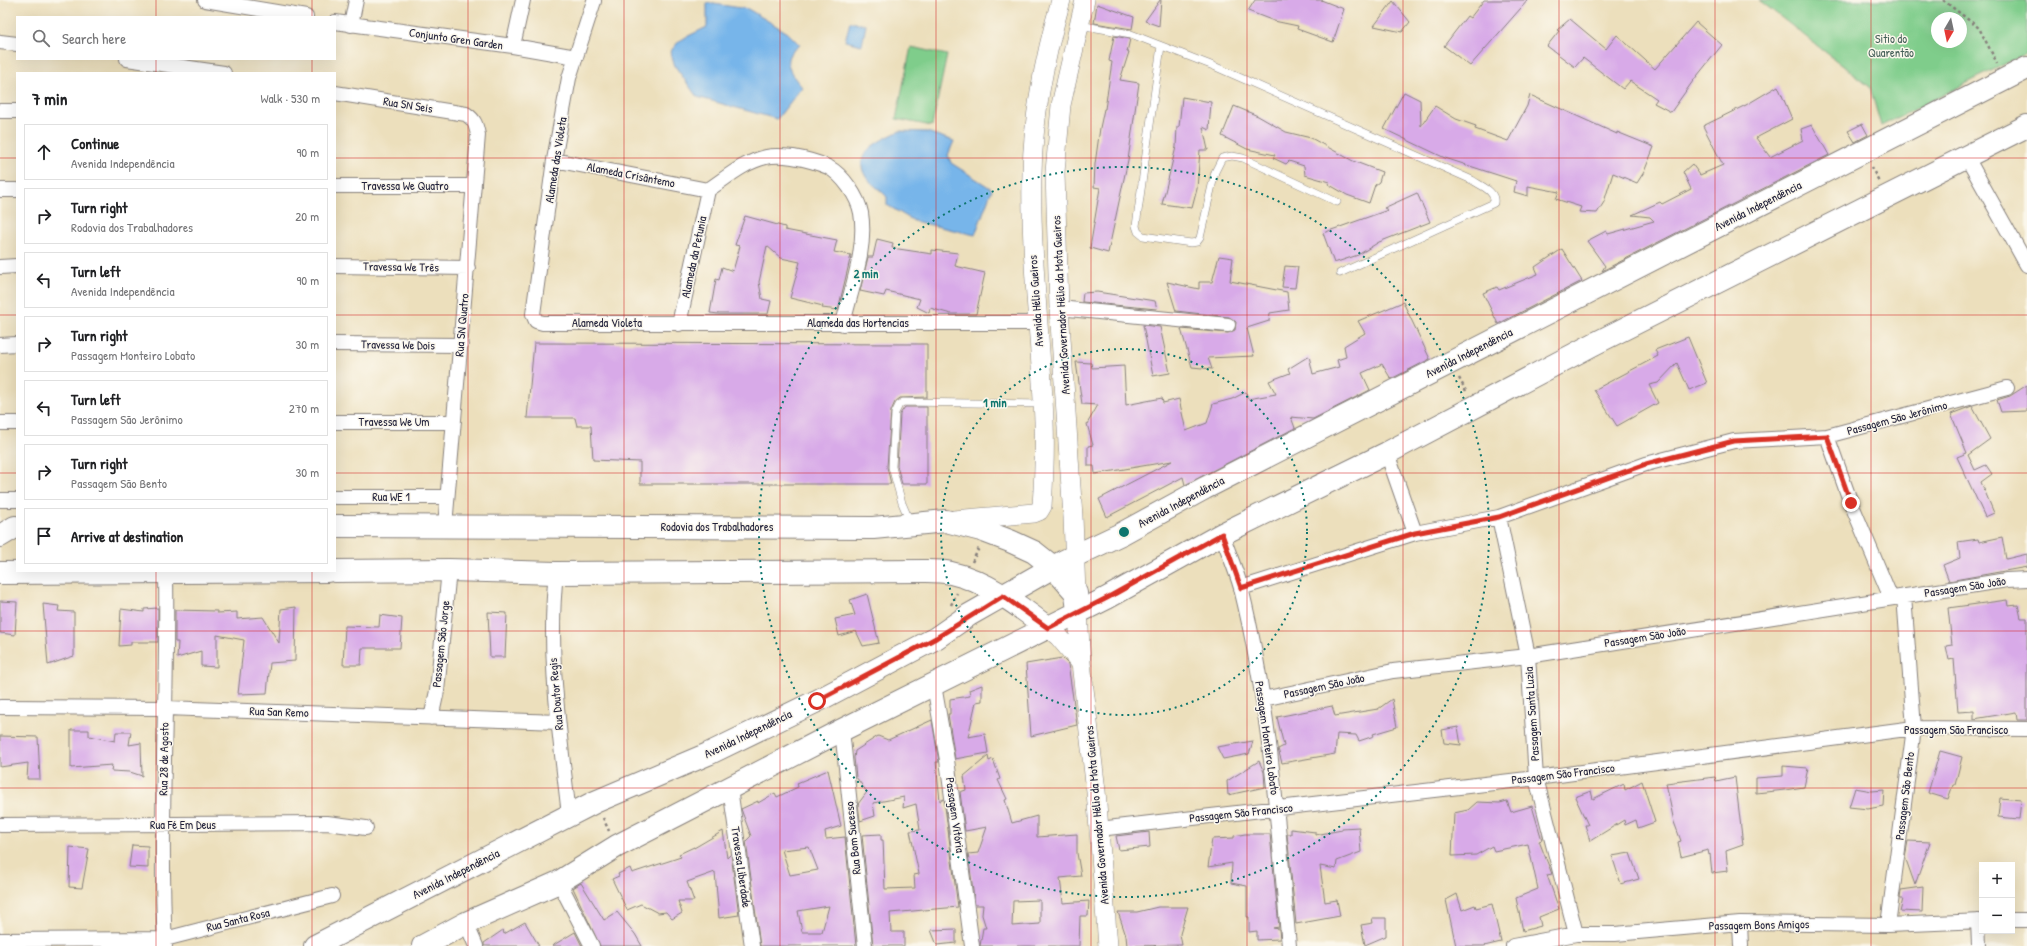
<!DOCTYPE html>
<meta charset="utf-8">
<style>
:root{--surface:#fff;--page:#f6f6f6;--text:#202124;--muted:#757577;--line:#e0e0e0}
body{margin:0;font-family:"Patrick Hand",sans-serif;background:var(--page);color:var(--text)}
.controls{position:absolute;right:12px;bottom:12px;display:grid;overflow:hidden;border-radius:0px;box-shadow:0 4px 16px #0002}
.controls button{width:36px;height:36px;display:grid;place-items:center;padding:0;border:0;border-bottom:1px solid var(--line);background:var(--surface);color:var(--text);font:20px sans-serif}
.compass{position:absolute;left:1931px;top:12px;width:36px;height:36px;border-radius:50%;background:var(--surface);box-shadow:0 4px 16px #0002;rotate:189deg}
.stop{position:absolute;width:12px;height:12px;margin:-9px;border:3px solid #d93025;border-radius:50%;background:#fff}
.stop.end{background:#d93025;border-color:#fff;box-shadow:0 1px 4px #0008}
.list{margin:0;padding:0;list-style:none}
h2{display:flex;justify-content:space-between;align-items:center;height:52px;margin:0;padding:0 16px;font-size:17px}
h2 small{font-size:13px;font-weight:400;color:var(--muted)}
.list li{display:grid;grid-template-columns:26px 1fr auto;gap:12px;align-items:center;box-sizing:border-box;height:56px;margin:0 8px 8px;padding:0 8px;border:1px solid var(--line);border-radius:0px}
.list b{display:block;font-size:15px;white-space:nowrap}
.list p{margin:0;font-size:13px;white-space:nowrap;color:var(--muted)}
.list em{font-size:13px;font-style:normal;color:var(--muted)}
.icon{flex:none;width:22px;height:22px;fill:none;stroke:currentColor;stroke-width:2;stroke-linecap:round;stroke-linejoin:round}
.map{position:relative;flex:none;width:2027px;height:946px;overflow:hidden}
.search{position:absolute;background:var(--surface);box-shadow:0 4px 16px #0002;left:16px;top:16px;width:320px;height:44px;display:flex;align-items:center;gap:10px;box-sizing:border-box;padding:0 14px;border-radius:0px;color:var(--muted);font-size:15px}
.panel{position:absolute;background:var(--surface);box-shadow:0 4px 16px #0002;left:16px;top:72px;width:320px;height:500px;border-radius:0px}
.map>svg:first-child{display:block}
</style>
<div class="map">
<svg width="2027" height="946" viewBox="0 0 2027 946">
<rect width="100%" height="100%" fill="#fbf7ec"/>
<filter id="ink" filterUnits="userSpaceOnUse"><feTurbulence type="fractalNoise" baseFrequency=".025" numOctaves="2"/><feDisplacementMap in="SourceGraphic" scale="8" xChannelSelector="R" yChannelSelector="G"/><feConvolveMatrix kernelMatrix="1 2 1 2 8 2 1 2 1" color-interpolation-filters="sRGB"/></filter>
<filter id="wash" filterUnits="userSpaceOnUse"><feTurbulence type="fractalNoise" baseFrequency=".012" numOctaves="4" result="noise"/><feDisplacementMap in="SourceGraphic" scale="16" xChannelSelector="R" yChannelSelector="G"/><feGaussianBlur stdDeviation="0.9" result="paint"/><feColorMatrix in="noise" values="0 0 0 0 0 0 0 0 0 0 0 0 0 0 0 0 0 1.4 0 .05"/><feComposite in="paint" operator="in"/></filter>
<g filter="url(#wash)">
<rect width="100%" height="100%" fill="#ecdfbc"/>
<!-- green -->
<path fill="#7fcd8b" stroke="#507863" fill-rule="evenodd" d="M1759,0H2027V53L1881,126L1870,87ZM1937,18H1961V42H1937Z
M911,47L947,55L932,126L896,119Z"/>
<!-- water -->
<path fill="#77b5ea" stroke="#4c6c92" d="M707,3L748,9L788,33L800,45C797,48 792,51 790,54C783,65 795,79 802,87L777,119L697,97L675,66L670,52L680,40L707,27Z
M850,22L866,25L862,45L845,41Z
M900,131L927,132L954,141L948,155L951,163L992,189L975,235L914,221L887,205V197C881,190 871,184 866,177C850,152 883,139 900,131Z"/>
<g id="blocks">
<!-- building -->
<path fill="#d8aae8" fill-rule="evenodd" d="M1161,0L1159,26L1145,21L1160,0Z
M1255,0H1321L1344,9L1333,42L1297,29L1298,26L1274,21L1248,11Z
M1484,0H1528L1470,66L1444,46L1467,16L1470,18Z
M1393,1L1410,22L1402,32L1374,26Z
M1097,4L1134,17L1132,29L1094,23Z
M1570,19L1606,49L1617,35L1655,69L1696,22L1722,45L1693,81L1671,112L1654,103L1657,99L1630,81L1623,89L1583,58L1575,67L1547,46L1559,31L1557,30Z
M1114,36L1130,39L1127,52H1129L1120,80L1139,83L1128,160L1108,253L1090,248L1100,188L1094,187L1095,164L1100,128L1104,109H1105L1112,62L1109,61Z
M1778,86L1792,119L1756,138L1770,157L1803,140L1801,129L1812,125L1829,155L1602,271L1605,266L1587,241L1606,231L1608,234L1654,221L1650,217L1632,215L1660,202L1662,204L1691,189L1683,172L1692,164L1700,175L1723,165L1703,126L1746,105Z
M1404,92L1420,100L1421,126L1435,106L1456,119L1476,126L1475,129L1508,141L1527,106L1530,95L1617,134V132L1654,147L1644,172L1637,183L1613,173L1604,202L1597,213L1579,212L1581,207L1556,199L1559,192L1528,186V196L1514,192L1516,181L1445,158L1384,129Z
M1182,97L1211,102L1209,130L1203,127L1208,150H1200L1197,189L1192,208L1162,204L1176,147L1177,127H1179Z
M1234,106L1258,116L1286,132L1311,138L1353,161L1382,172L1379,182L1375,185L1369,203L1347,195L1328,184L1329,182L1305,175L1304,166L1289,161L1286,164L1273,158L1275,155L1247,149L1222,136Z
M1862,124L1868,135L1855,142L1848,131Z
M1417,193L1430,222L1379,242L1358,255L1334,263L1323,233L1388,210L1384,208Z
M745,216L785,227V230L837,240L834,252L851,255L838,310L822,308L823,306L790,298L800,262L781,258L767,246L759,282L762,299L771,301L768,314H719L710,313L716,279L719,280L722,267L733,271L740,246L735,245Z
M877,239L893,243L892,248L932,254V250L958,253L955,266L985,273L976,314H951L930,308L929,313L917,307L920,299L886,291L884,296L860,291L868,257H873Z
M1562,249L1582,281L1498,324L1483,293L1497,287L1499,290L1538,274L1535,267Z
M1219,256L1233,258L1230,281L1287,292L1289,310L1270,313L1269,321L1247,328L1254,356L1208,358L1212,369L1192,367L1181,329L1228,333L1235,330L1236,322L1229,317L1176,311L1167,282L1199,289V282H1212Z
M1285,266L1298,267L1295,288L1282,287Z
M1097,292L1155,301L1157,309L1082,302L1083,293Z
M1403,302L1430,359L1391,379L1382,364L1362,373L1370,390L1313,419L1291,417L1295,428L1185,485L1183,477L1107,517L1099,499L1172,461L1095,474L1094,466H1088V446L1093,445L1087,424L1098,405L1082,404L1076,362L1091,363L1092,368L1124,366L1126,405L1162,398L1163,403L1179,399L1186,431L1207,423L1213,404L1232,399L1246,392L1248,399L1276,394L1269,381L1290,373L1288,369L1309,356L1313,374L1339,367L1337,360L1346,357L1344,346L1365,333L1358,321Z
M1143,325L1160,327L1170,373L1153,376Z
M1688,337L1707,383L1689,390L1677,363L1658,383L1649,385L1658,403L1617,426L1594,390L1658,356L1655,350Z
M534,343L927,344V397L900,398L895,402L891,411L887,467L891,484H640V462L593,460L591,426H577L575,418H527Z
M2027,385V411L2001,412L1997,400L2010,396Z
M1972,406L1990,439L1968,455L1975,470L1986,465L1992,474L1981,482L1994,513L1985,517L1957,457L1967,453L1951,414Z
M905,407H927V484H902L897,466L900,414Z
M2002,537L2006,559L2027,554V567L1949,581L1943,565L1960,558L1958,542L1978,539L1979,542Z
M867,594L879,643L863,646L856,631L839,636L835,619L855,615L850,600Z
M2007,600L2008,606L2018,605L2021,618H2027V720H2017L2016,712L1974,719V711L1958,712L1954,659L1949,660L1946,646L1952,645L1948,608Z
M0,601L17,602L15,635L0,633Z
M43,604L59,606L58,611L74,612V656L48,665Z
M296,607L295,661L270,663L267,693L238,694L244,640L217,635V667L201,666V651L177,658L178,642H175V610L217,611V613L237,612V619L263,617L279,643L281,609Z
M158,608V642H131V645L119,646L121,609L144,612V609Z
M488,612L507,613L505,657H490Z
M380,615L402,618L400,648H362L361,665H343L345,626L379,627Z
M1062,658L1068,664L1077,725L1031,736L1026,664Z
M982,685V701L976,702L968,737L985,734L988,753L955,759L948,714H950V699L970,696L969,690Z
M1392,699L1397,727L1373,734L1374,736L1359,741L1356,735L1337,734L1335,754L1282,763L1278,749L1284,746L1277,717L1332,706L1335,716L1378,709Z
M932,720L939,762H936L940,801L944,799L958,907L890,913L891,932H904V946H873L862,835L881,834V840H883L885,889L915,888L914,875L919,874L910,831L920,830L916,804L903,808L904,797L873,803L875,816L860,821L858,804L867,792L856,777L854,758L855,751L878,736L888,740Z
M1458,727L1461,745L1444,743L1442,730Z
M71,730H89V736L115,741L116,732H131L129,745L141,743L142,776L130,772L111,771L112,765L71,768Z
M0,736L38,737L40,779H27L28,763L0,767Z
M1253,741L1249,754L1223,759L1217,747Z
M1940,751L1962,757L1955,785H1953L1948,799L1928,793Z
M988,756L989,761L993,759L1000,779L998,780L1007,799L1005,800L1012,823L1037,816V837L1077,834V853L1081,876L1060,878L1063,903L1089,901L1088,916H1080L1079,946H980L983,928H986L982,915L983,905H975L968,854L978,853L987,827L965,831L960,792L966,790L964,776ZM1040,900V924L1012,926L1013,901Z
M1259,761L1264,772L1265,787L1228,795L1227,781Z
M1783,766L1808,768L1804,787L1785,790L1756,793V778L1783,776Z
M828,770L841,826L825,831L826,839L845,837L856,946H760L746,841L751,836L741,809L758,801V803L775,793L777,797L798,787L797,783ZM809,847L818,870L790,875L782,850ZM829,906L822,932H802L798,911Z
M1715,777L1716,781L1735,777L1743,845L1726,851L1728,871L1712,873L1710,854L1709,855L1708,850L1681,857L1678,842L1681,841L1674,822L1666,783Z
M1642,781L1655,822L1638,828L1636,820L1625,825L1624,820L1590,841L1585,825H1588L1575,797L1591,791L1593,799L1624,784L1625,790Z
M1855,788L1872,791L1884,790L1883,806L1868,809L1849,807Z
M2000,798L2021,800L2019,819L1998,817Z
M1507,801L1511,812L1532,806L1542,840L1539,841L1552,874L1547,875L1559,909L1539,917L1541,926L1523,931L1516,898L1538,889L1528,844L1494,851L1492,846L1476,855L1452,856L1454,813L1468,810L1477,802L1500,803Z
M1359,827L1361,852L1337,861L1336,869L1320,866L1325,902L1337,900L1340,916L1296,924L1287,834H1291V829L1315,832V835L1342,830V828Z
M723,831L727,858L731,854L739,915L719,918L715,872L687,882L694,901H678L682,913L672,919L666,912L658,913L641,904L627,910L612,879L619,876L618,874L630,868L632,873L681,857L679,854L694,847V848Z
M1149,832L1150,847L1119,850L1116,836Z
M1245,834H1270L1279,927L1273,928L1279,929L1280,939L1257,940V931L1249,932V917H1247V886L1231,883L1232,863L1208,867L1212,839L1234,838V836Z
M1908,841L1930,842L1915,885L1905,857Z
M132,845L148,846V868L129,867Z
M70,847L89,849L82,888L69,887Z
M1630,853L1639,879L1621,884L1612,856Z
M581,883L604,920L617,912L635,934L642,946H600L573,888Z
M1923,887L1922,912L1900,911L1903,899H1900L1901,890Z
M1457,894L1462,910L1475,905L1476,908L1492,904L1501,942L1484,946H1456L1446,900Z
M1158,907H1188L1180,934L1182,945L1127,946L1126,936L1118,912H1137Z
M1372,918H1386V936L1365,945L1361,925L1373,923Z
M525,922L539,946H484V943L503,930L504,934Z
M956,929V943L937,945L931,930Z
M575,932L582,946H552Z"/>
</g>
</g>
<g filter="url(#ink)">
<use href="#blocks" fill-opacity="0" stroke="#87807c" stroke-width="1"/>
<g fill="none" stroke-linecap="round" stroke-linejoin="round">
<!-- service casing -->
<g stroke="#87807c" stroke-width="8">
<path id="service" d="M1079,25L1131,34L1216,67L1472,180C1481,186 1496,191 1494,203L1340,273
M1161,46L1136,226L1138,232L1143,236L1191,243L1197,242L1200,238L1215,172L1222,158L1232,156L1243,158L1337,202
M910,522L902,503L892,467L895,413L899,405L903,402L1043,404"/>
</g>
<!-- minor casing -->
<g stroke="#87807c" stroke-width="16">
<path id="minor" d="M205,0L306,17
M594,1L569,78L554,160L533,314L536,321L543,323H1037
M335,22L513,46L576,57
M351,25L356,0
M0,42L17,44
M513,46L523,0
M127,59L224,73
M335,93L466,114C475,120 476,125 478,135L445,526
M0,111H17
M1966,156L2027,265
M554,160L708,190
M335,186H474
M0,190H17
M708,190C726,178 744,162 766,157C774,155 785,156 793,157C805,159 817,162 828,167C843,175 858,197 861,213C867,249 851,289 843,324
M335,266L468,268
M0,267L17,266
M1059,308L1228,325
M679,324L708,190
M335,344L461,345
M0,345L17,344
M335,422H454
M0,423H17
M1827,436L1851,503L1891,598
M1387,453L1415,533
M335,497H447
M0,500H17
M1499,517L1528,656L1536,778L1576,934
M1222,534C1228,552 1236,570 1241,588C1270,705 1278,827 1289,946
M556,573C547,654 560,734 569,815
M1241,588L1415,533L1499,517L1646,464L1734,441L1827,436L2007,388
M934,685L947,760L972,946
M1263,699L1393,671L1528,656L2007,580L2027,579
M0,707L166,708L558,722
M431,718L437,691L449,570
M842,730L865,946
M730,788L752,946
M0,825L327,823L366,828
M1099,829L1536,778L1914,728L2027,729
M559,882L592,946
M2012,920H2027
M1978,921L1979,946
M466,923L476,946
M1740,923L1741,946
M1888,925L1914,728L1904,596
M0,940L165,939L332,896
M165,946C159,822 168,697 166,572
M1513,946L1576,934H1615L1740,923L1888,925L1982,921"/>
</g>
<!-- secondary casing -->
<g stroke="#87807c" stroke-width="20">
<path id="secondary" d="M954,520L1034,513L1039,511L1042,506C1044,478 1045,450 1044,421C1041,339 1030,256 1032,173C1033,114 1045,56 1061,0
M1076,593L1073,517L1059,308L1055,172L1061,105L1085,0
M1078,612L1081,663L1096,791L1108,946
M1048,628L1059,637L1081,663"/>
</g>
<!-- primary casing -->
<g stroke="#87807c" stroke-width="24">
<path id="primary" d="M335,526L873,528L946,521L981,530L1010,541L1034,552L1053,567L1076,593L1078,612
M0,536L15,527
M335,571L449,570L556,573L926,571C934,571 943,571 951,573C987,581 1019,606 1048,628
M0,573L327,571
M315,946L595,802L708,754L817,701L936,638L969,615L1064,561L1121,534L1205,488L2027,68
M423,946L466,923L559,882L617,846L842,730L1107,598L1222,534L1387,453L1594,344L2027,126"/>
</g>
<!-- path -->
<path stroke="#87807c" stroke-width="2.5" stroke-dasharray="3 3" stroke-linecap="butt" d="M1943,0L1979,28L1997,63
M1871,167L1879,181
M1459,378L1466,391
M972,562L979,548
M951,605L957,593
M603,818L609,831"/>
<!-- service -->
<use href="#service" stroke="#fff" stroke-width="7"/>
<!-- minor -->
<use href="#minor" stroke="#fff" stroke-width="14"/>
<!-- secondary -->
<use href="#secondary" stroke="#fff" stroke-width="19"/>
<!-- primary -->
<use href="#primary" stroke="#fff" stroke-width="22"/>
</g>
</g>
<g fill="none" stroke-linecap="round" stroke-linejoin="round" filter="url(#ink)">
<!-- route -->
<path stroke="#d93025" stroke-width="5" d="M817,701L936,638L1003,596L1048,628L1107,598L1222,534L1241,588L1415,533L1499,517L1646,464L1734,441L1827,436L1851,503"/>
</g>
<!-- grid -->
<path fill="none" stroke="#d62828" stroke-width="1" stroke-opacity="0.55" d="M156,0V17M312,0V17M468,0V946M624,0V946M780,0V946M936,0V946M1091,0V946M1247,0V946M1403,0V946M1559,0V946M1715,0V946M1871,0V946M156,59V73M312,59V73M0,158H17M335,158H2027M0,315H17M335,315H2027M0,473H17M335,473H2027M156,571V946M312,571V946M0,631H2027M0,788H2027"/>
<!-- distance rings -->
<g fill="none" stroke="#0f766e" stroke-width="2" stroke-dasharray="2 4">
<circle cx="1124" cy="532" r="183"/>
<circle cx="1124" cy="532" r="365"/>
</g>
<g text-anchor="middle" stroke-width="3" stroke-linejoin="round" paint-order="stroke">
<!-- street labels -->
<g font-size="12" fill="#22223b" stroke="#fbf7ec">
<text transform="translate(456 39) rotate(8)" y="4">Conjunto Gren Garden</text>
<text transform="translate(408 105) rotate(9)" y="4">Rua SN Seis</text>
<text transform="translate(556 160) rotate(-81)" y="4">Alameda das Violeta</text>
<text transform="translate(631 175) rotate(11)" y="4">Alameda Crisântemo</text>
<text x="405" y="190">Travessa We Quatro</text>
<text transform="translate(1758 206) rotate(-27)" y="4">Avenida Independência</text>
<text transform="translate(694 257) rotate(-78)" y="4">Alameda da Petunia</text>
<text transform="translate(401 267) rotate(1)" y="4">Travessa We Três</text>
<text transform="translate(1036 301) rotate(-94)" y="4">Avenida Hélio Gueiros</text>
<text transform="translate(1061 305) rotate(-93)" y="4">Avenida Governador Hélio da Mota Gueiros</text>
<text x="607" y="327">Alameda Violeta</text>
<text x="858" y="327">Alameda das Hortencias</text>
<text transform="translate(462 325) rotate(-85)" y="4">Rua SN Quatro</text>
<text transform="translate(398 345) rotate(1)" y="4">Travessa We Dois</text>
<text transform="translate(1469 353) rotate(-27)" y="4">Avenida Independência</text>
<text transform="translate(1897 418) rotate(-15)" y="4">Passagem São Jerônimo</text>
<text x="394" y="426">Travessa We Um</text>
<text x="391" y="501">Rua WE 1</text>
<text transform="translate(1181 502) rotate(-28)" y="4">Avenida Independência</text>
<text x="717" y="531">Rodovia dos Trabalhadores</text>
<text transform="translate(1965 587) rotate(-9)" y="4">Passagem São João</text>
<text transform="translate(1645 637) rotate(-9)" y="4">Passagem São João</text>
<text transform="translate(441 644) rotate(-84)" y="4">Passagem São Jorge</text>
<text transform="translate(1324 686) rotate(-12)" y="4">Passagem São João</text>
<text transform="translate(556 694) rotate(-95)" y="4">Rua Doutor Regis</text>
<text transform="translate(279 712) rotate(2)" y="4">Rua San Remo</text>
<text transform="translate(1532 714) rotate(-94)" y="4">Passagem Santa Luzia</text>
<text x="1956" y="734">Passagem São Francisco</text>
<text transform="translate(748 734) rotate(-26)" y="4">Avenida Independência</text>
<text transform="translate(1267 738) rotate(82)" y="4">Passagem Monteiro Lobato</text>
<text transform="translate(164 759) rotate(-89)" y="4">Rua 28 de Agosto</text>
<text transform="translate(1563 774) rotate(-7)" y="4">Passagem São Francisco</text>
<text transform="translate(1905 796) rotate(-83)" y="4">Passagem São Bento</text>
<text transform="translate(1241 813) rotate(-6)" y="4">Passagem São Francisco</text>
<text transform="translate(955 815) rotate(82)" y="4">Passagem Vitória</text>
<text transform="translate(1097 815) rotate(-95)" y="4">Avenida Governador Hélio da Mota Gueiros</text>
<text x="183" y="829">Rua Fé Em Deus</text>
<text transform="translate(853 838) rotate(-96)" y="4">Rua Bom Sucesso</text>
<text transform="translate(741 867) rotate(82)" y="4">Travessa Liberdade</text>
<text transform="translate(456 874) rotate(-27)" y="4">Avenida Independência</text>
<text transform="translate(238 920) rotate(-14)" y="4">Rua Santa Rosa</text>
<text transform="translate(1759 925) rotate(-1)" y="4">Passagem Bons Amigos</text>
</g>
<!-- park labels -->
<g font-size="12" fill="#435e57" stroke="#fbf7ec">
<text x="1891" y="43">Sitio do<tspan x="1891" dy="14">Quarentão</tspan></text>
</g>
</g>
<circle cx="1124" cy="532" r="6" fill="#0f766e" stroke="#fbf7ec" stroke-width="2"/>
<g font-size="12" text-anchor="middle" font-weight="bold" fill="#0f766e" stroke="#fbf7ec" stroke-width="3" stroke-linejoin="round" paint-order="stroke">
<text x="866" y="278">2 min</text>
<text x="995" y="407">1 min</text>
</g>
</svg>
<div class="controls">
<button>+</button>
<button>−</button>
</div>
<svg class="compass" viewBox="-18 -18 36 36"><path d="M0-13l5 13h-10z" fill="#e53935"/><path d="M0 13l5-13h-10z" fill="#757577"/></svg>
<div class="stop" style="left:817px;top:701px"></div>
<div class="stop end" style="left:1851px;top:503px"></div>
<div class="search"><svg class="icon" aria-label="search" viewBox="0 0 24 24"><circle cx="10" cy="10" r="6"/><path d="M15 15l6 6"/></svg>Search here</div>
<section class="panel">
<h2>7 min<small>Walk · 530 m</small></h2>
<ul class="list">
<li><svg class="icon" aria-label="ahead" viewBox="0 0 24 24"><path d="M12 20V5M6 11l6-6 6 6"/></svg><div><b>Continue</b><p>Avenida Independência</p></div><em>90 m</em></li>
<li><svg class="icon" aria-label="right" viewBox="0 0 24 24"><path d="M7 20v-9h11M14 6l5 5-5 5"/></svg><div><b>Turn right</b><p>Rodovia dos Trabalhadores</p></div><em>20 m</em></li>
<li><svg class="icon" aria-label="left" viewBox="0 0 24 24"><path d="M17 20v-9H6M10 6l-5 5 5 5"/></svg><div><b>Turn left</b><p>Avenida Independência</p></div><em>90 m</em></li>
<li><svg class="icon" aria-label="right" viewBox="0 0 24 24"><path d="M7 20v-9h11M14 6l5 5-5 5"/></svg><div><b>Turn right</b><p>Passagem Monteiro Lobato</p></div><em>30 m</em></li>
<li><svg class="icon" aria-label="left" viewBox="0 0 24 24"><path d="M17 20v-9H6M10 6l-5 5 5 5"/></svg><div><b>Turn left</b><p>Passagem São Jerônimo</p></div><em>270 m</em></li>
<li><svg class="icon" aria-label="right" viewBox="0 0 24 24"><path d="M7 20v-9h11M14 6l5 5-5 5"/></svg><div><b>Turn right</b><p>Passagem São Bento</p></div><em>30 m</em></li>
<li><svg class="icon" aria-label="arrive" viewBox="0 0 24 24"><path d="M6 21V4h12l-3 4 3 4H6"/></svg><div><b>Arrive at destination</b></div></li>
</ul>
</section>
</div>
